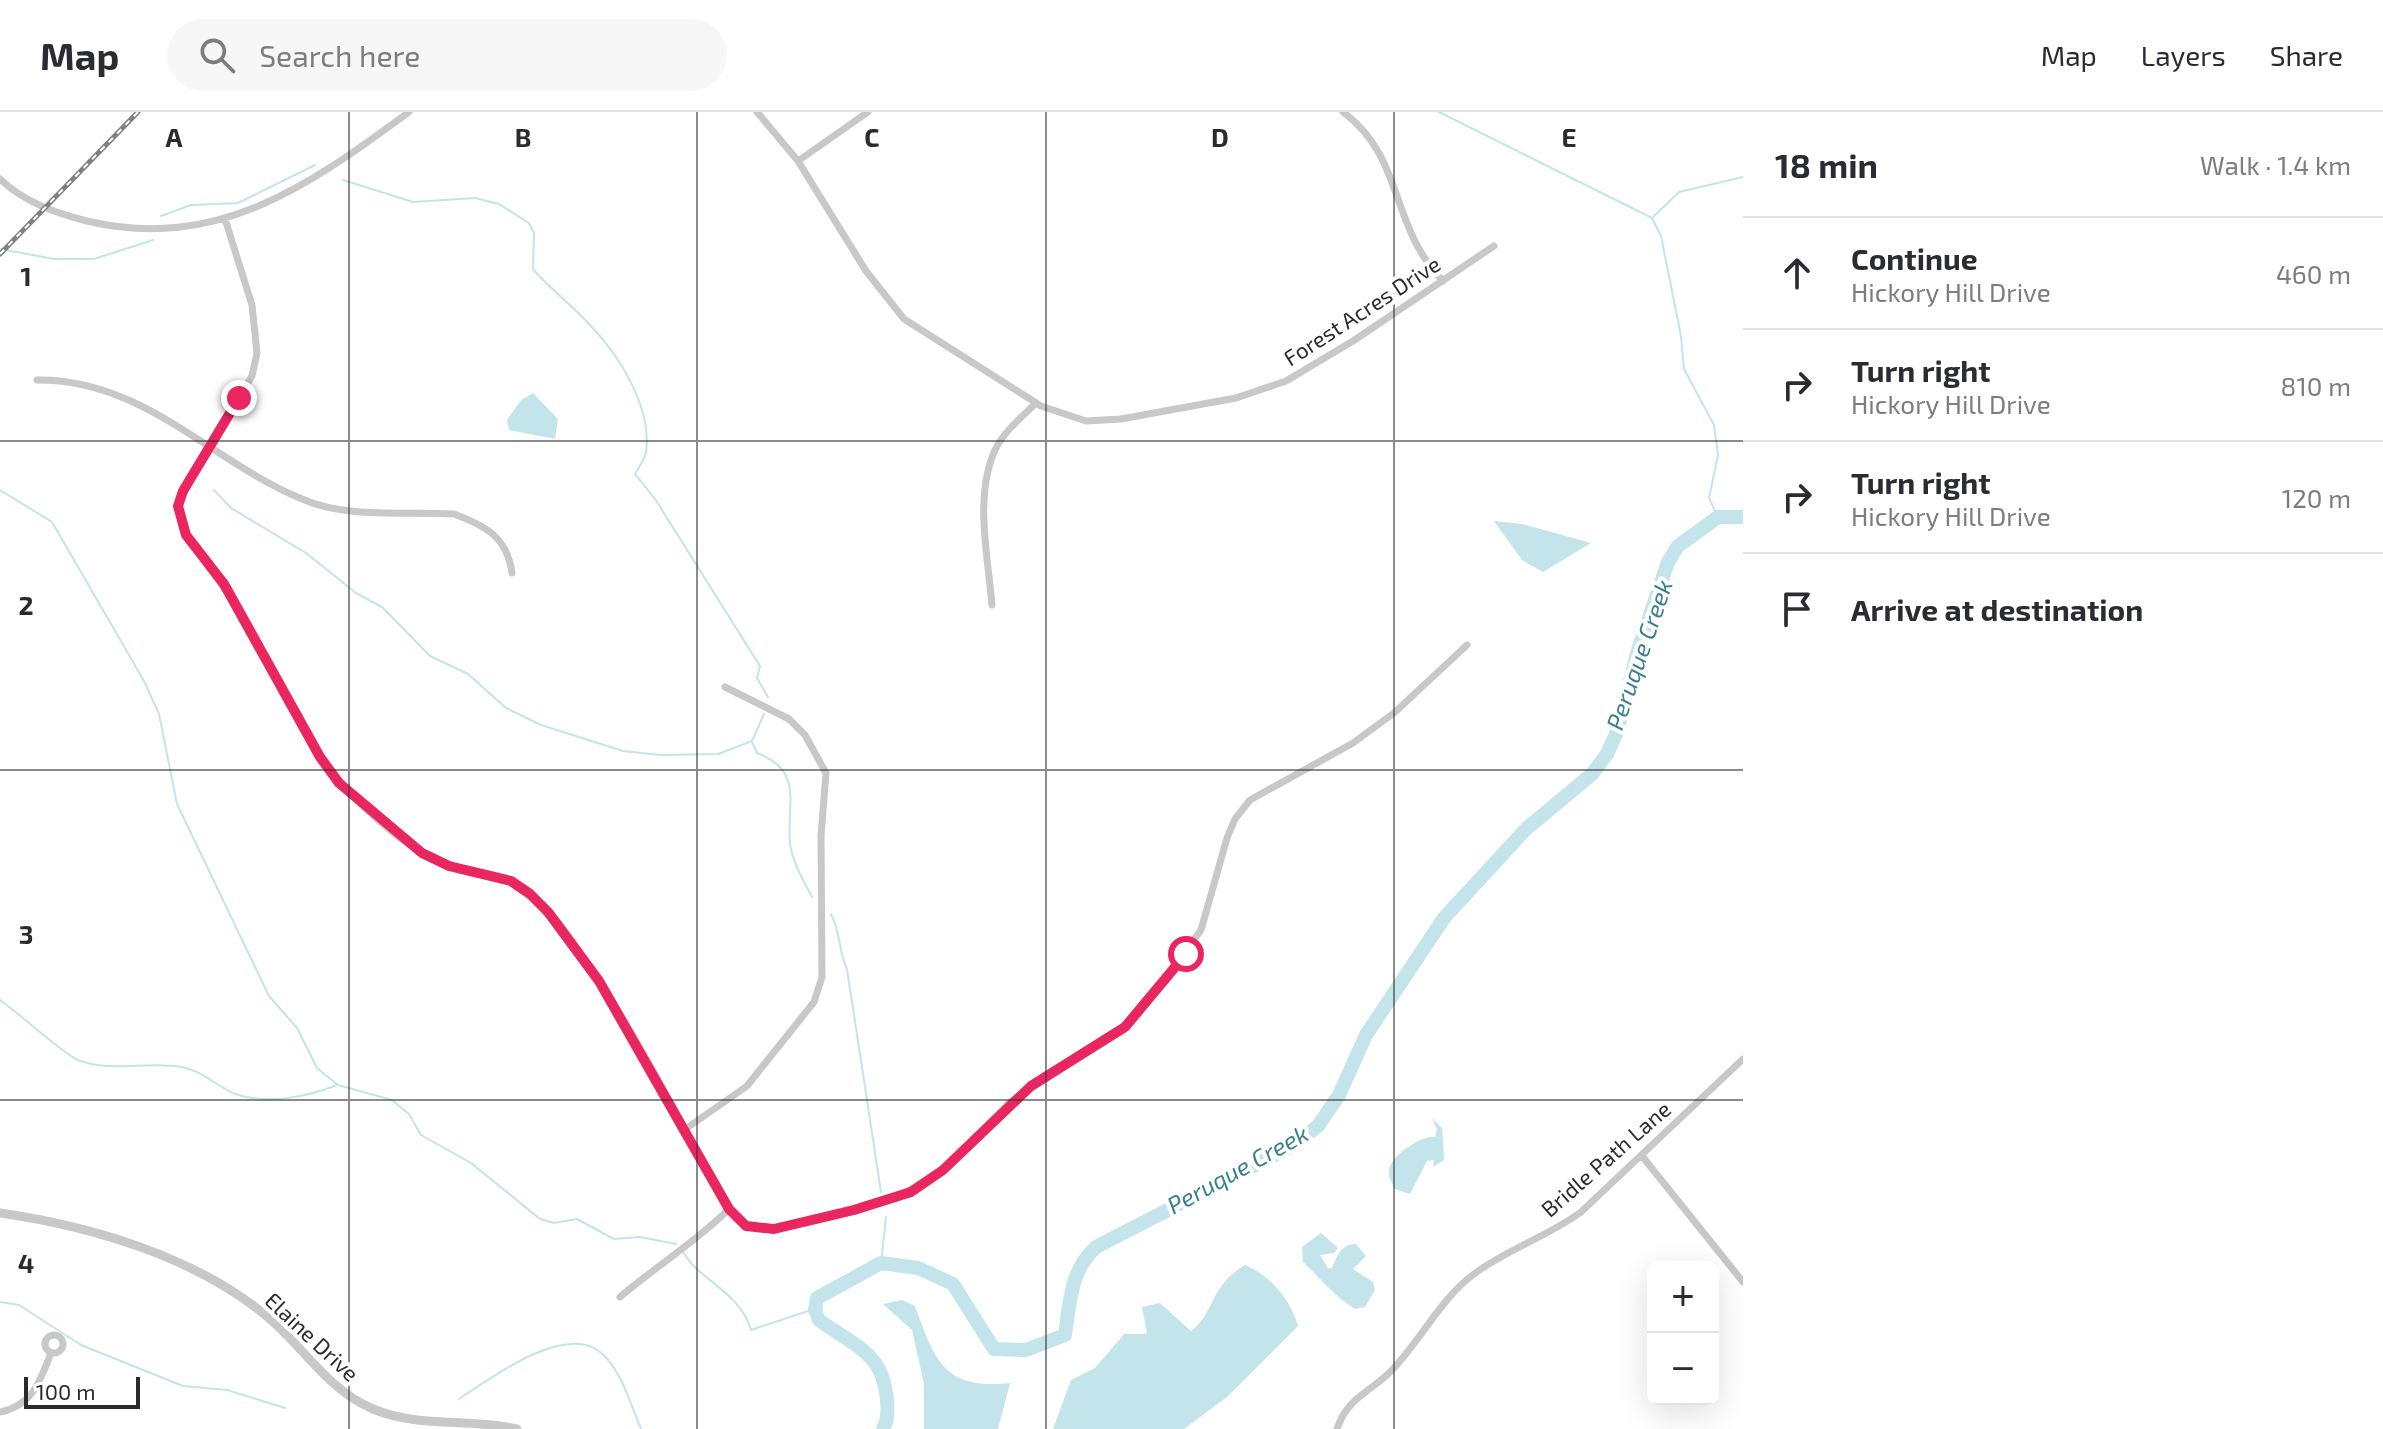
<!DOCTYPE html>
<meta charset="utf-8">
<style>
:root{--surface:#fff;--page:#f7f7f7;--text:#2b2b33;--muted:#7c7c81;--line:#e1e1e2}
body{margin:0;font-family:"Exo 2",sans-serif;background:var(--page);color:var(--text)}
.controls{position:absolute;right:24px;bottom:24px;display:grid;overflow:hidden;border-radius:12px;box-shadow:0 8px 32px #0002}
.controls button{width:72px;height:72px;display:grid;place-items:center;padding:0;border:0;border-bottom:2px solid var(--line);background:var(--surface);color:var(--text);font:40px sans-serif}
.scale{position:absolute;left:24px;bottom:20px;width:116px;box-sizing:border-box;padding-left:8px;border:4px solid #2b2b2b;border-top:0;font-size:22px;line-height:28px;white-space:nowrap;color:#2b2b2b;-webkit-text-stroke:6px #fff;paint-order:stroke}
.stop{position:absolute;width:24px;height:24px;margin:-18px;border:6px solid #ea2660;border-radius:50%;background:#fff}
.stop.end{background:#ea2660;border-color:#fff;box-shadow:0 2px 8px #0008}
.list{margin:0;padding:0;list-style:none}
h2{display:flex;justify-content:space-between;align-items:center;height:104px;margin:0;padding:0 32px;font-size:34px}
h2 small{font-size:26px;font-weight:400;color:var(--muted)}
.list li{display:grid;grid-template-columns:52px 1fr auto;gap:24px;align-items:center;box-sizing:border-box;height:112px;padding:0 32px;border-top:2px solid var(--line)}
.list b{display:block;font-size:30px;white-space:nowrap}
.list p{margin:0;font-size:26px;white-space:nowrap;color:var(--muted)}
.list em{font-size:26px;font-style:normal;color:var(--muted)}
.icon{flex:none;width:44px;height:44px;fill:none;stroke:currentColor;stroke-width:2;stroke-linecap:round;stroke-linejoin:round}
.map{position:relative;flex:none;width:1743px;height:1317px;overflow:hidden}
header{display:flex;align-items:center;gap:48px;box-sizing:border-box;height:112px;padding:0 40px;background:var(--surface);border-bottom:2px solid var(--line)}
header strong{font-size:38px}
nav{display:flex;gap:44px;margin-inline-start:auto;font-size:28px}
.search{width:560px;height:72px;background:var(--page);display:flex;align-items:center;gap:20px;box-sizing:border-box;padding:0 28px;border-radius:44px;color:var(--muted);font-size:30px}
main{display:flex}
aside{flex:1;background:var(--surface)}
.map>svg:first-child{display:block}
</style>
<header>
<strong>Map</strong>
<div class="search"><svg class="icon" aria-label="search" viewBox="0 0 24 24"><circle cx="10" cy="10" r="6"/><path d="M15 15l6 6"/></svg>Search here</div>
<nav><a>Map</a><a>Layers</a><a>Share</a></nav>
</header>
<main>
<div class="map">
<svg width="1743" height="1317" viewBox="0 0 1743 1317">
<rect width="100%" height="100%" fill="#fff"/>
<!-- water -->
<path fill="#c3e4eb" d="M533,281L558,307L555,327L509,318L507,308L521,288Z
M1494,409L1522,412L1591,431L1543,460L1522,448Z
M1432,1006L1442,1016L1444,1048L1433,1055L1434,1048L1427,1049L1410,1082L1395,1077C1392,1071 1388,1065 1389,1058C1391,1044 1421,1023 1435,1025L1437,1017Z
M1321,1121L1338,1136L1334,1141L1320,1143L1328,1156H1332C1337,1144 1341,1132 1356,1132L1366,1144L1353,1157L1373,1170L1375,1178L1365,1195L1355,1197C1333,1183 1321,1167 1303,1150L1302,1135Z
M1245,1153C1270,1163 1291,1188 1298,1214L1227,1285L1184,1317H1053L1071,1268L1095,1256L1124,1222H1147L1142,1195L1160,1191L1191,1219C1214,1203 1210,1173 1245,1153Z
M902,1188L915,1194C935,1249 944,1278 1010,1271L998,1317H924V1272L912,1218L883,1192Z"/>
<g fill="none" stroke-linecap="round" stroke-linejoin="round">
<!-- stream -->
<path stroke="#c3e4eb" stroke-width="2" d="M1439,0L1652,106L1661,124L1681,224L1684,257L1714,313L1718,343L1709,386L1718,405
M343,68L413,90L475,86L499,92L529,111L534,121L533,157C551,178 572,193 590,213C620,244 652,296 646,340C645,347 639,355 635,362L655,387L760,554L757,566L768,585
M161,104L191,93L238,91L315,53
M1653,105L1679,80L1743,65
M0,137L54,147H94L153,128
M0,378L52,410L144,569L159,602L177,692L269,884L297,916L317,956L338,973L392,988L409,1002L421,1023L471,1051L540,1107L554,1111L577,1107L614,1127L640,1125L676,1132
M214,378L231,396L306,441L356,481L382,495L430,544L468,562L506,596L541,613L623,639L660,643L718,642L752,629L764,602
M752,630L757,641C805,659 786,693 790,732C793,751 803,768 812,785
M831,802C841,821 838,838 847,857L881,1080
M0,888C20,902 61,940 78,948C109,961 148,949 181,955C202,958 216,974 235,982C267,993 307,985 337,973
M684,1141C698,1168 740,1179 751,1218L811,1198L817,1186
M881,1151L886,1105
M0,1190L19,1193L81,1233L183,1274L227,1278L285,1296
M459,1287C489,1267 564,1211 600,1240C621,1256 631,1294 641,1317"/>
<!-- river -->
<path stroke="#c3e4eb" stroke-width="14" d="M883,1317C892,1302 886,1265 875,1251C863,1234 836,1221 819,1208L815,1198L817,1186L881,1151L918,1156L953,1172L994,1237L1026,1238L1065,1223C1070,1190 1070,1159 1096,1135L1288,1036L1318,1014L1339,983L1366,923L1444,806L1526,717L1592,662L1607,642L1617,620L1638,538L1668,450L1678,434L1718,405H1743"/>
<!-- minor -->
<path stroke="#c8c8c8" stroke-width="7" d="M757,0L798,49L866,159L904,207L1041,294L1086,309L1121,307L1236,286L1286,269L1353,229L1494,134
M1343,0C1405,46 1389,114 1443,169
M798,49L868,0
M0,67C24,90 55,101 87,109C217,140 310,73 409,0
M225,107L252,193L257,241L252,264L183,379L178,394L186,423L238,496L320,645C349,685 402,736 448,754C475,765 504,762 528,780C553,799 572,829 590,855C642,932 683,1016 729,1097L746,1114L774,1117L896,1086L943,1058L1010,990L1125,915L1140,900L1201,818L1227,726L1235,707L1250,688L1353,631L1394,601L1467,533
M37,268C144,267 210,349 302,387C348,407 405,399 454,402C486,414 507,425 512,461
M992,493C988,444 974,385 995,338C1004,319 1022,305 1036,291
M684,1018L747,974L814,890L822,865L821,724L826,661L805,623L789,607L725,575
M1642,1044L1743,1170
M620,1185C655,1155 697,1129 729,1097
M45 1232a9 9 0 1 1 18 0a9 9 0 1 1-18 0Z
M0,1300C33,1293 40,1269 51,1241
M1337,1317C1347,1286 1369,1281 1390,1260C1420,1230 1440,1187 1474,1162C1507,1137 1547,1125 1581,1100L1743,947"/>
<!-- tertiary -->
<path stroke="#c8c8c8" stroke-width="9" d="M0,1101C90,1114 193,1144 264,1202C302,1232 327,1278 373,1297C418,1316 470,1306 517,1317"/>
<!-- rail casing -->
<g stroke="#808080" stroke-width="5">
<path id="rail" d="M0,142L138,0"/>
</g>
<!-- rail -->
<use href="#rail" stroke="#fff" stroke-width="2" stroke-dasharray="6" stroke-linecap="butt"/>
</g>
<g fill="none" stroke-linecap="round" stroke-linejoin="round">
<!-- route -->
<path stroke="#ea2660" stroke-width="10" d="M239,286L183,379L178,394L186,423L224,472L320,645L339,671L422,741L449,754L511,769L530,782L548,800L599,869L729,1097L746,1114L774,1117L854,1098L911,1080L943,1058L1031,974L1125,915L1186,842"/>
</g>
<!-- grid -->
<path fill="none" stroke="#2b2b2b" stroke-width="2" stroke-opacity="0.55" d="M349,0V1317M697,0V1317M1046,0V1317M1394,0V1317M0,329H1743M0,658H1743M0,988H1743"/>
<g text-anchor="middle" stroke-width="8" stroke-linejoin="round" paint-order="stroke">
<!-- street labels -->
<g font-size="22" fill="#2b2b2b" stroke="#fff">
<text transform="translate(1362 199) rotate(-33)" y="8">Forest Acres Drive</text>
<text transform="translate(1606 1047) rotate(-41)" y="8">Bridle Path Lane</text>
<text transform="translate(312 1225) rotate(43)" y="8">Elaine Drive</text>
</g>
<!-- water labels -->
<g font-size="24" font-style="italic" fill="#38808f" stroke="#fff">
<text transform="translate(1640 543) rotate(-71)" y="8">Peruque Creek</text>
<text transform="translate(1238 1058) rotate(-29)" y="8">Peruque Creek</text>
</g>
</g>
<g font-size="26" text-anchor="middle" font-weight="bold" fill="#2b2b2b" stroke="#fff" stroke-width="8" stroke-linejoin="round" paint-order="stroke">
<text x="174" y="35">A</text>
<text x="523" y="35">B</text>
<text x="872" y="35">C</text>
<text x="1220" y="35">D</text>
<text x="1569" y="35">E</text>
<text x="26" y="174">1</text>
<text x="26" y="503">2</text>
<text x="26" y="832">3</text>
<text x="26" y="1161">4</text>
</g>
</svg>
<div class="controls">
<button>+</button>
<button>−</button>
</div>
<div class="scale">100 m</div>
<div class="stop" style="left:1186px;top:842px"></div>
<div class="stop end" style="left:239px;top:286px"></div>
</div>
<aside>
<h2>18 min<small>Walk · 1.4 km</small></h2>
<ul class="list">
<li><svg class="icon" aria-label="ahead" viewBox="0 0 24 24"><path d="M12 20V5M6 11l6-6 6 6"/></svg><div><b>Continue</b><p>Hickory Hill Drive</p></div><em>460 m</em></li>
<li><svg class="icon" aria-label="right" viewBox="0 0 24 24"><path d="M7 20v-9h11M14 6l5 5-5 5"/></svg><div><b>Turn right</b><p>Hickory Hill Drive</p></div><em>810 m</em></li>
<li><svg class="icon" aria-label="right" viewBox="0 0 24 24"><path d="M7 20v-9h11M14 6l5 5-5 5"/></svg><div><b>Turn right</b><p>Hickory Hill Drive</p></div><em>120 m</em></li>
<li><svg class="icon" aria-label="arrive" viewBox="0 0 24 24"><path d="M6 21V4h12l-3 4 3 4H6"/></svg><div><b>Arrive at destination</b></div></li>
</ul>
</aside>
</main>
